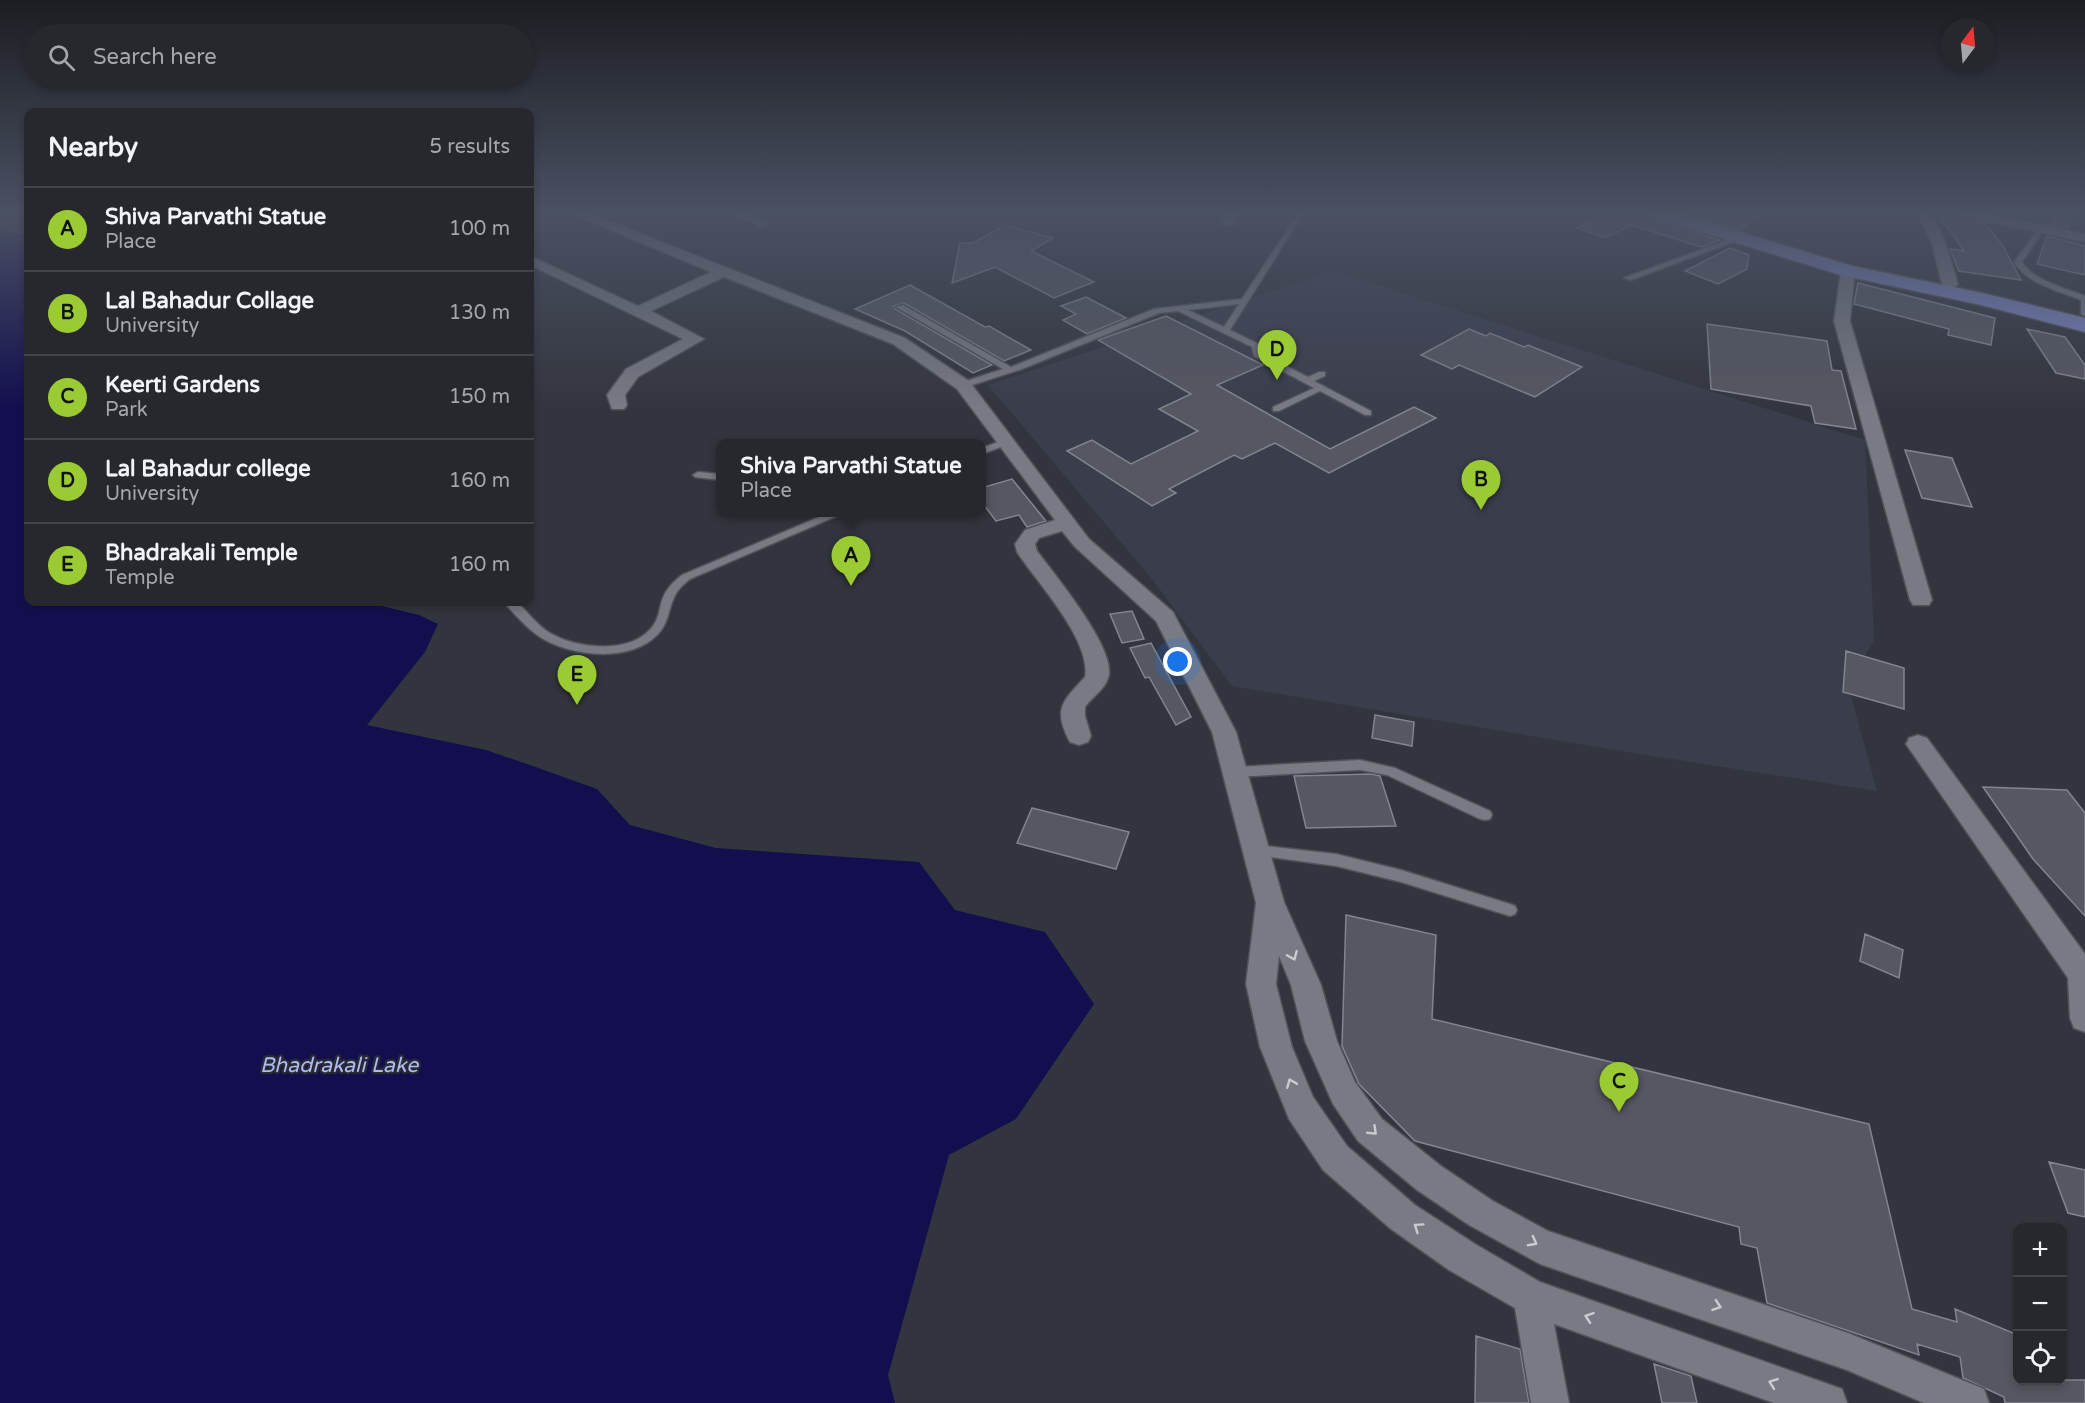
<!DOCTYPE html>
<meta charset="utf-8">
<style>
:root{--surface:#26282e;--page:#32343a;--text:#f1f3f6;--muted:#a4a6aa;--line:#42444a;--accent:#9bcb33}
body{margin:0;font-family:"Varela Round",sans-serif;background:var(--page);color:var(--text)}
.controls{position:absolute;right:18px;bottom:18px;display:grid;overflow:hidden;border-radius:12px;box-shadow:0 3px 9px #0003}
.controls button{width:54px;height:54px;display:grid;place-items:center;padding:0;border:0;border-bottom:2px solid var(--line);background:var(--surface);color:var(--text);font:30px sans-serif}
.compass{position:absolute;left:1941px;top:18px;width:54px;height:54px;border-radius:50%;background:var(--surface);box-shadow:0 3px 9px #0003;rotate:16deg}
.you{position:absolute;left:1178px;top:662px;width:21px;height:21px;margin:-15px;border:4px solid #fff;border-radius:50%;background:#1a73e8;box-shadow:0 0 0 9px #1a73e833}
.badge{display:grid;place-items:center;width:39px;height:39px;border-radius:50%;background:var(--accent);color:#111;font-size:20px;font-weight:700}
.pin{position:absolute;translate:-50% -50px;filter:drop-shadow(0 2px 3px #0008)}
.pin::after{content:'';position:absolute;top:32px;width:21px;height:18px;background:inherit;clip-path:polygon(0 0,100% 0,50% 100%)}
.popup{position:absolute;left:716px;top:439px;width:270px;height:78px;box-sizing:border-box;display:grid;place-content:center;border-radius:12px;background:var(--surface);filter:drop-shadow(0 2px 4px #0005);font-size:20px;white-space:nowrap;color:var(--muted)}
.popup b{font-size:22px;color:var(--text)}
.popup::after{content:'';position:absolute;left:50%;top:100%;margin-left:-12px;border:12px solid transparent;border-top-color:var(--surface)}
.list{margin:0;padding:0;list-style:none}
h2{display:flex;justify-content:space-between;align-items:center;height:78px;margin:0;padding:0 24px;font-size:26px}
h2 small{font-size:20px;font-weight:400;color:var(--muted)}
.list li{display:grid;grid-template-columns:39px 1fr auto;gap:18px;align-items:center;box-sizing:border-box;height:84px;padding:0 24px;border-top:2px solid var(--line)}
.list b{display:block;font-size:22px;white-space:nowrap}
.list p{margin:0;font-size:20px;white-space:nowrap;color:var(--muted)}
.list em{font-size:20px;font-style:normal;color:var(--muted)}
.icon{flex:none;width:33px;height:33px;fill:none;stroke:currentColor;stroke-width:2;stroke-linecap:round;stroke-linejoin:round}
.map{position:relative;flex:none;width:2085px;height:1403px;overflow:hidden}
.search{position:absolute;background:var(--surface);box-shadow:0 3px 9px #0003;left:24px;top:24px;width:510px;height:66px;display:flex;align-items:center;gap:15px;box-sizing:border-box;padding:0 21px;border-radius:33px;color:var(--muted);font-size:22px}
.panel{position:absolute;background:var(--surface);box-shadow:0 3px 9px #0003;left:24px;top:108px;width:510px;height:498px;border-radius:12px}
.map>svg:first-child{display:block}
</style>
<div class="map">
<svg width="2085" height="1403" viewBox="0 0 2085 1403">
<rect width="100%" height="100%" fill="#33353e"/>
<!-- built -->
<path fill="#3a3d4c" d="M1333,271L1865,440L1874,640L1848,685L1877,791L1646,755L1232,686L1152,579L988,385Z"/>
<!-- water -->
<path fill="#130f4f" d="M0,231L28,235V602H365L419,615L438,624L425,652L367,725L486,750L530,765L597,789L630,825L716,848L919,862L955,910L1045,932L1094,1004L1016,1119L949,1155L888,1375L895,1403H0Z"/>
<!-- building -->
<path fill="#555761" stroke="#82848f" stroke-width="1.5" d="M1605,212H1645L1648,218L1720,240L1701,247L1632,225L1605,238L1577,228L1605,215Z
M1682,212H1765L1740,230Z
M1937,212H1953L1962,218L1985,223L2003,246L2021,280L1959,271L1950,249L1964,251Z
M2056,212H2073L2068,228L2051,225Z
M1005,225L1053,238L1031,251L1094,282L1054,298L995,267L952,283L960,243H973Z
M2047,236L2085,246V275L2037,264Z
M1730,248L1749,255L1747,269L1718,284L1685,271Z
M1858,283L1995,318L1991,345L1948,335L1949,329L1854,304Z
M910,285L985,327L989,326L1031,350L1004,361L904,303L894,306L895,309L992,365L973,373L905,331L855,309Z
M1086,297L1126,318L1087,334L1063,320L1076,314L1061,306Z
M1166,316L1263,365L1217,385L1330,449L1414,407L1436,418L1329,473L1275,443L1242,459L1234,455L1169,489L1176,493L1152,506L1067,451L1092,440L1131,464L1198,431L1159,409L1191,394L1098,340Z
M1707,324L1827,341L1832,370L1841,371L1856,429L1815,423L1811,406L1711,389Z
M1469,329L1486,336L1490,333L1524,347L1528,345L1582,367L1535,397L1459,365L1452,369L1421,355Z
M2027,329L2065,337L2085,365V379L2056,373Z
M1905,450L1952,458L1972,507L1922,498Z
M1012,479L1037,510L1046,521L1027,527L1019,515L996,521L981,501V488Z
M1132,611L1144,639L1122,643L1110,614Z
M1151,643L1191,717L1176,725L1149,677L1145,678L1130,648Z
M1846,651L1904,668V709L1843,692Z
M1375,715L1414,722L1412,746L1372,738Z
M1372,774L1380,776L1396,826L1306,828L1294,776Z
M1983,787L2067,790L2085,813V916L2033,859Z
M1032,808L1129,832L1116,869L1017,843Z
M1346,915L1436,935L1432,1019L1869,1124L1912,1309L1957,1322L1955,1309L2018,1335V1380H2085V1403H2005L2004,1397L1963,1378L1960,1357L1917,1344L1919,1355L1767,1303L1757,1248L1741,1244L1739,1227L1415,1141L1359,1084L1342,1046Z
M1865,934L1903,950L1899,978L1860,961Z
M2049,1162L2085,1170V1217L2068,1213Z
M1476,1336L1520,1349L1529,1403H1475Z
M1654,1364L1691,1376L1697,1403H1662Z"/>
<g fill="none" stroke-linecap="round" stroke-linejoin="round">
<!-- service casing -->
<g stroke="#505259" stroke-width="3">
<path id="service" d="M22,212H28V214L23,213Z
M1299,212H1306L1301,217L1230,330L1259,344L1261,353L1308,377L1319,372H1325V376L1314,381L1371,411V415H1365L1320,391L1279,411H1273V407L1314,388L1254,356L1252,347L1178,311L1159,313L1022,369L963,388L959,385L960,383L1003,369L896,307L903,305L1011,367L1154,309L1242,299ZM1239,304L1224,327L1188,310Z
M2042,226L2045,228L2022,262C2032,280 2067,289 2085,296V316L2081,314V300C2059,291 2027,284 2014,262L2040,227Z
M1735,237L1742,239L1631,280L1624,278Z
M1006,439L1009,440V444L982,454V448Z
M698,472L720,474V480L695,477L693,475Z
M831,512H846L690,579C685,583 680,587 677,592C668,606 670,622 658,634C631,663 571,657 540,637C530,631 512,612 504,602H516C528,611 536,625 550,633C577,649 632,655 653,626C658,619 659,612 661,604C664,591 672,583 682,575Z
M1360,760L1395,768L1490,811L1492,815L1490,819L1485,820L1480,819L1387,775L1360,770L1235,777L1230,775L1229,772L1230,769L1235,767Z
M1256,845L1336,854L1401,870L1510,904L1515,906L1517,910L1515,914L1510,916L1401,882L1336,866L1256,855L1251,854L1249,850L1251,846Z"/>
</g>
<!-- minor casing -->
<g stroke="#505259" stroke-width="3">
<path id="minor" d="M567,212H586L905,338L969,381L1089,539L1173,612L1236,732L1284,902L1321,985L1337,1041L1355,1082L1382,1119L1441,1166L1493,1201L1548,1231L1848,1333L1984,1389L1989,1403H1924L1847,1370L1540,1264L1469,1225L1417,1190L1358,1141L1333,1104L1305,1041L1291,985L1279,956L1276,984L1292,1047L1313,1097L1347,1146L1415,1205L1475,1244L1540,1282L1828,1384L1842,1389L1847,1403H1774L1554,1324L1569,1403H1531L1515,1308L1449,1270L1391,1229L1323,1170L1289,1119L1260,1047L1246,984L1256,903L1212,732L1156,621L1075,547L1062,531L1039,538L1035,544L1037,551C1055,575 1113,645 1109,674C1107,688 1093,696 1085,707V716L1091,736L1088,742L1079,745L1070,742C1052,709 1063,701 1085,677C1092,641 1036,581 1017,552L1015,544L1025,530L1055,520L957,389L893,344L724,277L651,311L704,339L638,377L625,395L627,405L624,409H612L607,395L626,369L683,339L530,265V256L638,306L711,272Z
M723,212H743L769,223L762,227Z
M1226,212H1240L1234,225H1224L1222,222Z
M1917,212H1931L1946,244L1958,284L1955,287H1945L1942,284L1932,244Z
M1955,212H1981L2085,234V242L1962,216Z
M1848,267L1855,271L1850,321L1932,600L1929,605H1913L1910,600L1834,321L1841,271Z
M1918,735L1927,738L2085,954V1032L2074,1028L2070,1018L2068,978L1906,744L1909,738Z"/>
</g>
<!-- trunk casing -->
<g stroke="#505259" stroke-width="3">
<path id="trunk" d="M1647,212H1675L1852,266L1982,293L2085,318V332L1981,305L1841,275L1649,216Z"/>
</g>
<!-- service -->
<use href="#service" fill="#787a84" fill-rule="evenodd"/>
<!-- minor -->
<use href="#minor" fill="#787a84" fill-rule="evenodd"/>
<!-- trunk -->
<use href="#trunk" fill="#7882be" fill-rule="evenodd"/>
</g>
<!-- one-way arrows -->
<defs><path id="oneway-chevron" d="M-2-3.5L2.5 0L-2 3.5" fill="none" stroke-width="1.6" stroke-linecap="round" stroke-linejoin="round" transform="scale(1.5)"/></defs>
<g stroke="#caccd3">
<use href="#oneway-chevron" transform="translate(1293 956) rotate(67)"/>
<use href="#oneway-chevron" transform="translate(1291 1083) rotate(-112)"/>
<use href="#oneway-chevron" transform="translate(1373 1131) rotate(44)"/>
<use href="#oneway-chevron" transform="translate(1418 1227) rotate(-145)"/>
<use href="#oneway-chevron" transform="translate(1533 1242) rotate(28)"/>
<use href="#oneway-chevron" transform="translate(1717 1306) rotate(19)"/>
<use href="#oneway-chevron" transform="translate(1589 1317) rotate(-161)"/>
<use href="#oneway-chevron" transform="translate(1773 1383) rotate(-160)"/>
</g>
<!-- sky -->
<linearGradient id="sky" x2="0" y2="1"><stop stop-color="#1c1d22"/><stop offset="0.52" stop-color="#4a5163"/><stop offset="1" stop-color="#4a5163" stop-opacity="0"/></linearGradient>
<rect width="2085" height="408" fill="url(#sky)"/>
<g text-anchor="middle" stroke-width="4.5" stroke-linejoin="round" paint-order="stroke">
<!-- near-water labels -->
<g font-size="21" font-style="italic" fill="#b0bbf6" stroke="#292b34">
<text x="339" y="1072">Bhadrakali Lake</text>
</g>
</g>
</svg>
<div class="controls">
<button>+</button>
<button>−</button>
<button><svg class="icon" aria-label="locate" viewBox="0 0 24 24"><circle cx="12" cy="12" r="6"/><path d="M12 2v4M12 18v4M2 12h4M18 12h4"/></svg></button>
</div>
<svg class="compass" viewBox="-18 -18 36 36"><path d="M0-13l5 13h-10z" fill="#e53935"/><path d="M0 13l5-13h-10z" fill="#a4a6aa"/></svg>
<div class="you"></div>
<div class="pin badge" style="left:851px;top:586px">A</div>
<div class="popup"><b>Shiva Parvathi Statue</b>Place</div>
<div class="pin badge" style="left:1481px;top:510px">B</div>
<div class="pin badge" style="left:1619px;top:1112px">C</div>
<div class="pin badge" style="left:1277px;top:380px">D</div>
<div class="pin badge" style="left:577px;top:705px">E</div>
<div class="search"><svg class="icon" aria-label="search" viewBox="0 0 24 24"><circle cx="10" cy="10" r="6"/><path d="M15 15l6 6"/></svg>Search here</div>
<section class="panel">
<h2>Nearby<small>5 results</small></h2>
<ul class="list">
<li><span class="badge">A</span><div><b>Shiva Parvathi Statue</b><p>Place</p></div><em>100 m</em></li>
<li><span class="badge">B</span><div><b>Lal Bahadur Collage</b><p>University</p></div><em>130 m</em></li>
<li><span class="badge">C</span><div><b>Keerti Gardens</b><p>Park</p></div><em>150 m</em></li>
<li><span class="badge">D</span><div><b>Lal Bahadur college</b><p>University</p></div><em>160 m</em></li>
<li><span class="badge">E</span><div><b>Bhadrakali Temple</b><p>Temple</p></div><em>160 m</em></li>
</ul>
</section>
</div>
